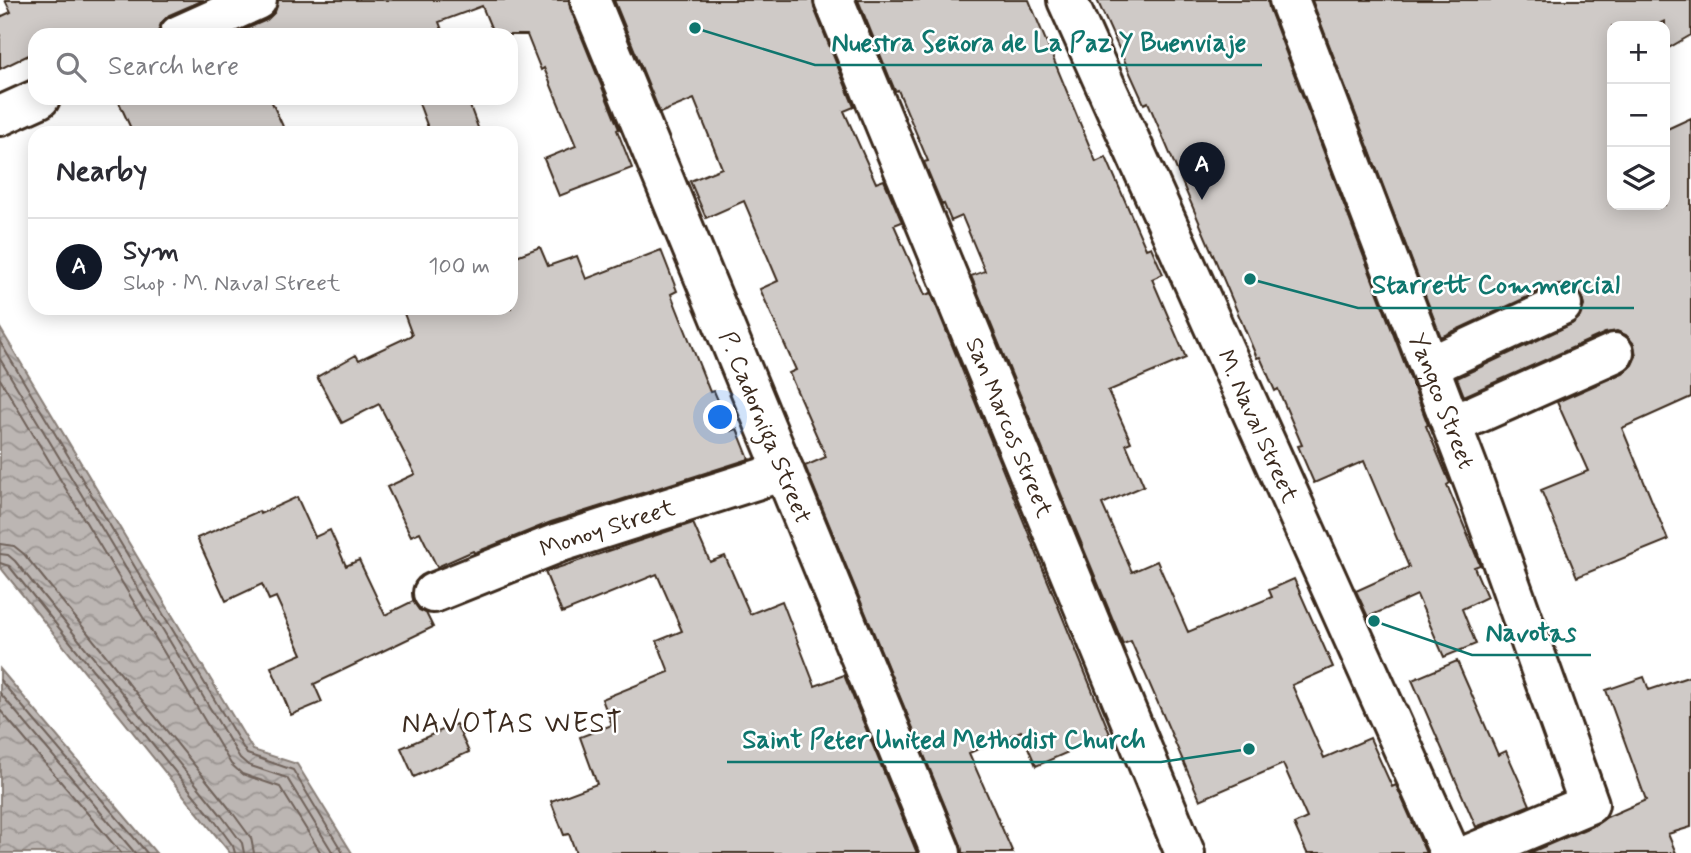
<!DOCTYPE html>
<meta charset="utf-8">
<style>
:root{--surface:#fff;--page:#f2f2f3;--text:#2b2b33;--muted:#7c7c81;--line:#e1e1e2;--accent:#111827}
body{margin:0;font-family:Mynerve,sans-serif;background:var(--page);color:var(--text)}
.controls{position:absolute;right:21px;top:21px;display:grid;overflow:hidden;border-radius:14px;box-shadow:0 4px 18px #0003}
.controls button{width:63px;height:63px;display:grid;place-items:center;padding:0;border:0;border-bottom:2px solid var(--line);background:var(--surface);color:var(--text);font:35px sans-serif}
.you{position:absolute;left:721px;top:418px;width:24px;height:24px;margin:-18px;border:5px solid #fff;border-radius:50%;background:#1a73e8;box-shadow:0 0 0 10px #1a73e833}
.badge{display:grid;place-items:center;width:46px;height:46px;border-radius:50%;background:var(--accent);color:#fff;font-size:23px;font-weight:700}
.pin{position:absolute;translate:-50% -58px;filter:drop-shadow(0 2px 4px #0008)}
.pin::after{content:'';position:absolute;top:37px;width:24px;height:21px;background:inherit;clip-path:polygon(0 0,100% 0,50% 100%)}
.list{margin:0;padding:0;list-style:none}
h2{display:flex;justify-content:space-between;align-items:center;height:91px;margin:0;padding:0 28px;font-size:30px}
h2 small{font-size:23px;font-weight:400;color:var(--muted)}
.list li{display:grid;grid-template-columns:46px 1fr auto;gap:21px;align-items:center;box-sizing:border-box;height:98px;padding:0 28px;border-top:2px solid var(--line)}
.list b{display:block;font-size:26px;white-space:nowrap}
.list p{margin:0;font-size:23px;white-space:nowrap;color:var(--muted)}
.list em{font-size:23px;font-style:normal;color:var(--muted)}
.icon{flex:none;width:38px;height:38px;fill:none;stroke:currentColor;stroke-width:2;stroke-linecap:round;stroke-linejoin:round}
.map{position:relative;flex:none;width:1691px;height:853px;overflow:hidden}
.search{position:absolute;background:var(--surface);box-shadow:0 4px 18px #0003;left:28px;top:28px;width:490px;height:77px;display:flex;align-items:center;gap:18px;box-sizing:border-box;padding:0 24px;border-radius:21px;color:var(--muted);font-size:26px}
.panel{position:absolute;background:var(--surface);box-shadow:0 4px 18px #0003;left:28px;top:126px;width:490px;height:189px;border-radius:21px}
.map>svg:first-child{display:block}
</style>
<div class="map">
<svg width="1691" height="853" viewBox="0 0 1691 853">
<defs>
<pattern id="water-waves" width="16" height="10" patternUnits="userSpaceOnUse" patternTransform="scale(1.75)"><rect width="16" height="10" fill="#bcb6b3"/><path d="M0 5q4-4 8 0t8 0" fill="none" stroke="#9a9491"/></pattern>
</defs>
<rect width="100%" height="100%" fill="#fff"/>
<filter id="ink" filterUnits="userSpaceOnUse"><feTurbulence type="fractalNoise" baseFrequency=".0143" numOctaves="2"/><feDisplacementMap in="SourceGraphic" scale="14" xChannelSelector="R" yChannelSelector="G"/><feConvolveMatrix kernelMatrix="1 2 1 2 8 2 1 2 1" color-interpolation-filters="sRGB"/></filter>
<g filter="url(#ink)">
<!-- water -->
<path fill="url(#water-waves)" stroke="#887e77" stroke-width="2" d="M0,328L253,750L297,764L352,853H230L0,567Z
M0,669L156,853H0Z"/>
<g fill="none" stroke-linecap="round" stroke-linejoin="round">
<!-- shore -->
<path stroke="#6f625a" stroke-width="2" d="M0,342L247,754L293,770L343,853
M0,359L240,758L248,765L287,778L333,853
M0,379L231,764L242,774L280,787L321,853
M0,544L14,546L24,554L229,808L251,838L254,853
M0,554L8,555L15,561L221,815L242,843L244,853
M0,563L9,566L214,820L233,846L235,853
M0,680L147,853
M0,693L135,853
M0,710L121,853"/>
</g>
<!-- building -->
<path fill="#cfcac7" stroke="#3b2a1e" stroke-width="2" d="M5,0H204L169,15L161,23L158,35H35V52L0,69V17L11,12Z
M278,0H569L570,8L619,129L617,130L632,168L559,196L544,159L576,146L544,68L541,70L527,35H494L482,6L439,22L444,35H232L267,20L275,12Z
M614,0H813L814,8L854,107L844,111L876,183L884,180L902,222L894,225L925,295L931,293L1110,734L1036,766L1021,731L969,753L1013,853H962L961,845L805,466L826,457L789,373L796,370L760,289L778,281L744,201L706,218L690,181L722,168L694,99L660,113Z
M858,0H1029L1096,162L1106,157L1146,249L1151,247L1163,274L1152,279L1186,358L1108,391L1131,442L1126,444L1144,486L1102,504L1132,572L1157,561L1188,632L1272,597L1269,590L1294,579L1333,667L1292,685L1324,758L1370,738L1392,787L1396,785L1426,853H1307L1294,824L1307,818L1283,764L1200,800L1131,641L1123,644L971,276L985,271L962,216L951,221L944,204L942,205L924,162L928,161L898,90L895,91Z
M1097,0H1268L1269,8L1428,425L1426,426L1450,483L1447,485L1480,565L1474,567L1487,597L1462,609L1476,644L1444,657L1417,595L1368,617L1356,591L1409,567L1364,461L1314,483L1298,446L1302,445L1278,389L1275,391L1260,357L1257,358L1148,102L1144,104Z
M1312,0H1691V35L1665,50V21L1654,26H1612V205H1665V130L1691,118V397L1622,428L1668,540L1577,577L1541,490L1588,471L1557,402L1623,373L1632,365L1636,356L1634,344L1626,335L1617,331L1605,333L1464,396L1457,378L1572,324L1580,317L1584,306L1582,296L1574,287L1565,283L1553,285L1441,337Z
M117,98H270L286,133H133Z
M417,98H467L480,133H430Z
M540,247L548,266L577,256L586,279L661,250L677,291L671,294L710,392L714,391L731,431L737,429L749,459L551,522L474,553L473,551L437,567L420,532L411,536L387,487L415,474L379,404L342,423L317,377L356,355L359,360L412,335L402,308H511V258Z
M297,497L315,537L330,530L346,566L359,560L385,615L413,601L419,610L426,613L433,627L314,684L322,702L291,715L271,667L302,654L276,597L269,600L262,584L226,601L197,538L259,511L260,514Z
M693,523L710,562L725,556L750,614L782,601L815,686L844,675L917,853H576L569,834L564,835L551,801L597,784L580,737L612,725L602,699L669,672L657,641L682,631L657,574L562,613L545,572Z
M1457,661L1498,755L1506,751L1530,805L1476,827L1412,680Z
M1691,676V827L1668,834L1676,853H1529L1597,824L1607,817L1646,800L1606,690L1644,677L1649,690Z
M456,724L469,752L414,777L401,748Z"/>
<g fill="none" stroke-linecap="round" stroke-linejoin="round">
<!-- minor casing -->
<g stroke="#3b2a1e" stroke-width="44">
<g id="minor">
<path id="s1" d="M834,0L1185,853"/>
<path id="s2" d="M1289,0L1475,486L1589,804L1472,853"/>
<path d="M179,35L257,0"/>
<path d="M0,116L40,98"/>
<path d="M1430,366L1562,305"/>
<path d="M1452,425L1614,353"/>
<path id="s3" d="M433,593L558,543L784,471"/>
</g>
</g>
<!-- major casing -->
<g stroke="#3b2a1e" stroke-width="44">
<g id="major">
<path id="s4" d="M590,0L941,853"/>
<path id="s5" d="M1067,0L1450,853"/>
</g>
</g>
<!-- minor -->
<use href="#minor" stroke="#fff" stroke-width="38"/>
<!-- major -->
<use href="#major" stroke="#fff" stroke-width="38"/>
</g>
</g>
<g text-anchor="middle" stroke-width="5" stroke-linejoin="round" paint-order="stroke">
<!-- street labels -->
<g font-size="24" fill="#3b2a1e" stroke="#fff">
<text dy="8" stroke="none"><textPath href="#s2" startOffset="429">Yangco Street</textPath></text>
<text dy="8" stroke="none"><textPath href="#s1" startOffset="462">San Marcos Street</textPath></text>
<text dy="8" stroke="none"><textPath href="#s5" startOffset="467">M. Naval Street</textPath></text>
<text dy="8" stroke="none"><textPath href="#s4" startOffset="462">P. Cadorniga Street</textPath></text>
<text dy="8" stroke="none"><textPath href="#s3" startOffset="186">Monoy Street</textPath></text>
</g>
<!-- quarter labels -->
<g font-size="28" letter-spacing="2" fill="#3b2a1e" stroke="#fff">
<text x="513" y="732">NAVOTAS WEST</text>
</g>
</g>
<!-- callouts -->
<path fill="none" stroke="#0f766e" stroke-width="2.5" d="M695 28L815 65H1262M1250 279L1358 308H1634M1374 621L1472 655H1591M1249 749L1161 762H727"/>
<g fill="#0f766e" stroke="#fff" stroke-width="2.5">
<circle cx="695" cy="28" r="7"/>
<circle cx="1250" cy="279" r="7"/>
<circle cx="1374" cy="621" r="7"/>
<circle cx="1249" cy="749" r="7"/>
</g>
<g font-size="26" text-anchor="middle" font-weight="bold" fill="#0f766e" stroke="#fff" stroke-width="5" stroke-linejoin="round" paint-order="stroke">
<text x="1039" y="51">Nuestra Señora de La Paz Y Buenviaje</text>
<text x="1496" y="293">Starrett Commercial</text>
<text x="1531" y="641">Navotas</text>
<text x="944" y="748">Saint Peter United Methodist Church</text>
</g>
</svg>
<div class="controls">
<button>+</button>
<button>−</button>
<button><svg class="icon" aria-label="layers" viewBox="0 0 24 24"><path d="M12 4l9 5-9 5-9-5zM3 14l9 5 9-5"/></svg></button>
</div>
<div class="you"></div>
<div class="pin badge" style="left:1202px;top:200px">A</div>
<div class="search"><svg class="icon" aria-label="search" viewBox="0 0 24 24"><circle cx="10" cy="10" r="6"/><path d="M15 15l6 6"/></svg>Search here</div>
<section class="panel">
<h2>Nearby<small></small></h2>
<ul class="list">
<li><span class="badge">A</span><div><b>Sym</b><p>Shop · M. Naval Street</p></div><em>100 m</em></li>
</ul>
</section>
</div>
